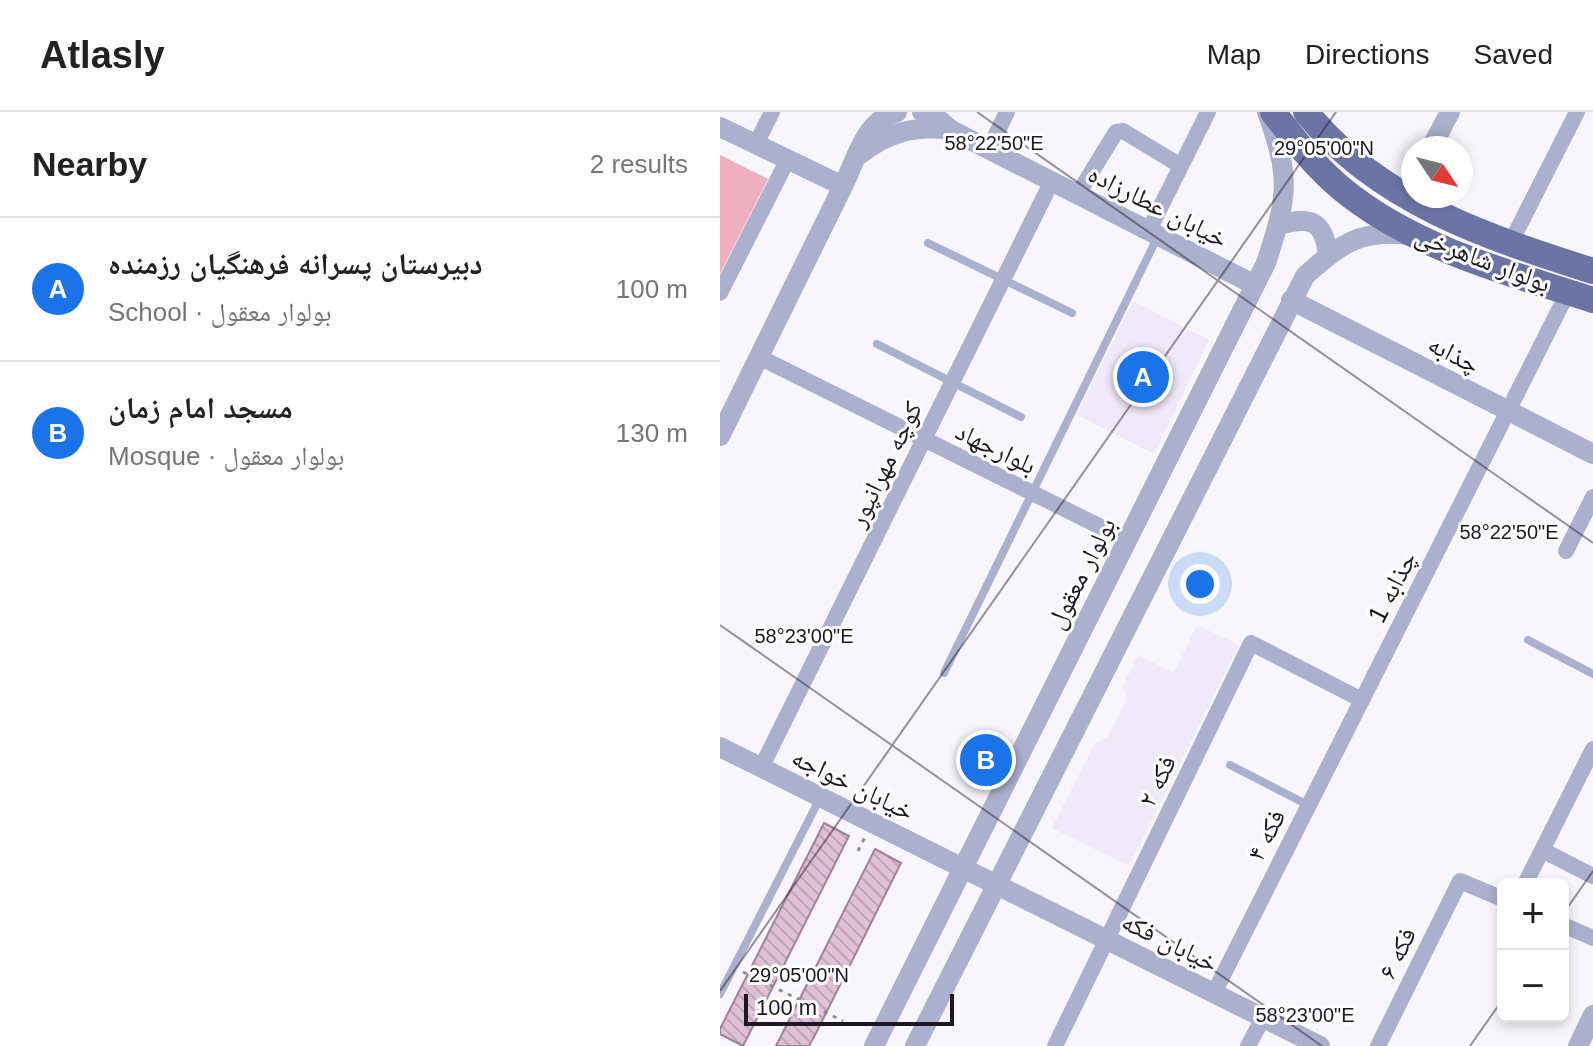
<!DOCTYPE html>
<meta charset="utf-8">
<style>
:root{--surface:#fff;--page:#f6f6f6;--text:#222;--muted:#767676;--line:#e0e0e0;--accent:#1a73e8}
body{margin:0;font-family:Arial,"Noto Naskh Arabic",sans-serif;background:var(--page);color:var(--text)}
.controls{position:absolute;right:24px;bottom:24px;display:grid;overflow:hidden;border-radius:12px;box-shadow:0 4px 12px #0003}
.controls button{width:72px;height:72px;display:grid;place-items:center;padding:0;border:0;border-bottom:2px solid var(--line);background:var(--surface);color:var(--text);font:40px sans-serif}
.compass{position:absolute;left:681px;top:24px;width:72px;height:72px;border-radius:50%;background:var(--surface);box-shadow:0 4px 12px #0003;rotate:125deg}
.scale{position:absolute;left:24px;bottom:20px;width:210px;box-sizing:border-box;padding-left:8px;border:4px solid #1c1722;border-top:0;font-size:22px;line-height:28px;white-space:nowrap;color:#1c1722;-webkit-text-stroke:6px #fff;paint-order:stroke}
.you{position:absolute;left:480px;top:472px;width:28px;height:28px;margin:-20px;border:6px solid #fff;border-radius:50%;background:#1a73e8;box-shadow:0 0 0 12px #1a73e833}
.badge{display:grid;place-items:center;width:52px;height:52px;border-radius:50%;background:var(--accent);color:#fff;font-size:26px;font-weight:700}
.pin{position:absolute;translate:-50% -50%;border:4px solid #fff;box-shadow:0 2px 8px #0006}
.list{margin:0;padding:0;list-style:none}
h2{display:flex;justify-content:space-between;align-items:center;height:104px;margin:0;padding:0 32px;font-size:34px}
h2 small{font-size:26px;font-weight:400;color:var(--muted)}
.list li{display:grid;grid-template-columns:52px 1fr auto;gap:24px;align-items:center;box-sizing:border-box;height:144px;padding:0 32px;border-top:2px solid var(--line)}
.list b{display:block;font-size:30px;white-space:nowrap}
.list p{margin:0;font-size:26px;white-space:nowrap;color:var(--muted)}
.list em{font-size:26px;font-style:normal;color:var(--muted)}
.map{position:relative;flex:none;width:873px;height:934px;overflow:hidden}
header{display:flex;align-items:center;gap:48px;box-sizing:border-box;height:112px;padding:0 40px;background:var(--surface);border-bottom:2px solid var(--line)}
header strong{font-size:38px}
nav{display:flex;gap:44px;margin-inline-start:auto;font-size:28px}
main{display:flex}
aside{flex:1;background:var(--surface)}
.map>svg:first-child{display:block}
</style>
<header>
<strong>Atlasly</strong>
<nav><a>Map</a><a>Directions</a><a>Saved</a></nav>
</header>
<main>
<aside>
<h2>Nearby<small>2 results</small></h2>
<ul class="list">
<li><span class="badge">A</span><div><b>دبیرستان پسرانه فرهنگیان رزمنده</b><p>School · بولوار معقول</p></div><em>100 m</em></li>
<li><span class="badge">B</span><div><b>مسجد امام زمان</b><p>Mosque · بولوار معقول</p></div><em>130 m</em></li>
</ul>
</aside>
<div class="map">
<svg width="873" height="934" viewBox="0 0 873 934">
<defs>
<pattern id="building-back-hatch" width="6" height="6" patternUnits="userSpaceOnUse" patternTransform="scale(2)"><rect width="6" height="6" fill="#dfc0d7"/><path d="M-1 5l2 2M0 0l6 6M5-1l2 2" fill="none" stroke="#bfa4b8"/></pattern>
</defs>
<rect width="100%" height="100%" fill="#f8f5fc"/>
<!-- built -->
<path fill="#f0e9f9" d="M413,189L489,228L434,342L357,303Z
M477,513L519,533L409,754L332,716L375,631L387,626L407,587L403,574L418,543L454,561Z"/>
<!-- green -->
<path fill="#edafbd" d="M0,43L48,67L0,162Z"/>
<!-- building -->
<path fill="url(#building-back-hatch)" stroke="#9f8298" stroke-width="2" d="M104,711L129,724L23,934L0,922V917Z
M155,737L181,751L96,921L89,934H56Z"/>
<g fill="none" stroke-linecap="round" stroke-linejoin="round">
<!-- path -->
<path stroke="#8e8a93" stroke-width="3" stroke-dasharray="4 6" stroke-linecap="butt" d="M138,739L145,725
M23,860L123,909"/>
<!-- service -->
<path stroke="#aab0cd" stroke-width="8" d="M208,131L352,201
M157,232L301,305
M808,528L873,562
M224,561L438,124
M510,653L588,693
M0,882L100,686"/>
<!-- minor -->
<path stroke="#aab0cd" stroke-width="16" d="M36,32L52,0
M269,37L287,0
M358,82L396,20L403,19L461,54
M429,118L488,0
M790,132L857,0
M0,181L68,47
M39,245L407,428
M846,439L873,385
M41,656L332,69
M822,738L873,764
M805,772L873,637
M843,813L873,826
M494,881L848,180
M335,934L531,531L642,588
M528,934L543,906
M658,934L740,769L783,787"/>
<!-- tertiary -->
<path stroke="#aab0cd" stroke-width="20" d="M202,0L212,2L231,18L535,173
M0,15L123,74C137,46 144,9 177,0
M711,36L730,0
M139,43C168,20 195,13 231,18
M559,113C590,104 604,108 608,143
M571,188L873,342
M0,324L123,74
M0,635L600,934
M154,934L546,151C568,84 571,67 547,0
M195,934L585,164C619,133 640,117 688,123
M858,934L873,903"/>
<!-- primary -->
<path stroke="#6c74a6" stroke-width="26" d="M553,0C574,27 595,55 622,77C692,135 788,161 873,188
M586,0C658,90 767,125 873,159"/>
</g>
<!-- ticks -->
<path fill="none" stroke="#1c1722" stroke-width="2" stroke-opacity="0.45" d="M257,0L873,431M0,513L602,934M843,802L873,759M0,879L616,0M750,934L783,887"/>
<g text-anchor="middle" stroke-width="6" stroke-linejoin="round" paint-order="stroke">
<!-- street labels -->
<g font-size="26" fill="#1c1722" stroke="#fff">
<text transform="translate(438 94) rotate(27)" y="9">خیابان عطارزاده</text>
<text transform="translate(763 147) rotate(21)" y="9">بولوار شاهرخی</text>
<text transform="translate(734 242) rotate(27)" y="9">چذابه</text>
<text transform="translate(276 336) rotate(26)" y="9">بلوارجهاد</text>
<text transform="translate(165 352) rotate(-64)" y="9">کوچه مهرانپور</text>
<text transform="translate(361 461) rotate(-63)" y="9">بولوار معقول</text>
<text transform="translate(672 475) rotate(-63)" y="9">چذابه 1</text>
<text transform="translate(437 669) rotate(-64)" y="9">فکه ۲</text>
<text transform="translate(133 672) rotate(26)" y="9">خیابان خواجه</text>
<text transform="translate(546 723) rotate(-63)" y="9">فکه ۴</text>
<text transform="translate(450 830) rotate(26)" y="9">خیابان فکه</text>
<text transform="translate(677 841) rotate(-64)" y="9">فکه ۶</text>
</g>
</g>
<g font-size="20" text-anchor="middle" fill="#1c1722" stroke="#fff" stroke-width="6" stroke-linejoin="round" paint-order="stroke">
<text x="274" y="38">58°22'50"E</text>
<text x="604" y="43">29°05'00"N</text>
<text x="789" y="427">58°22'50"E</text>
<text x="84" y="531">58°23'00"E</text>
<text x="79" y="870">29°05'00"N</text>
<text x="585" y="910">58°23'00"E</text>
</g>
</svg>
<div class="controls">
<button>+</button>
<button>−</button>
</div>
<svg class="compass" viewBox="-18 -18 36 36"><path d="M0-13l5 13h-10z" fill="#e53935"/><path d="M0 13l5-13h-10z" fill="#767676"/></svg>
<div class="scale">100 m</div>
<div class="you"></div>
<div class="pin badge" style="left:423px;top:265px">A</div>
<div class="pin badge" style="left:266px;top:648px">B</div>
</div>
</main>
